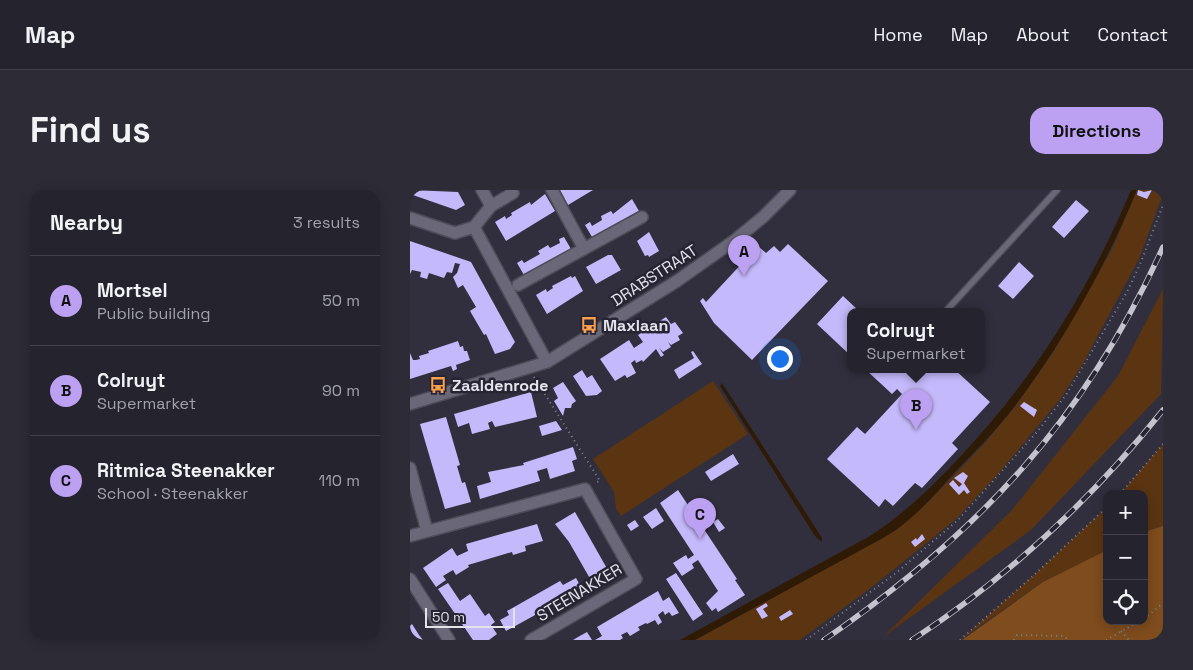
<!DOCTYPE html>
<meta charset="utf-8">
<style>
:root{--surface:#25232e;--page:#2d2b36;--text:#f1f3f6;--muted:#a3a4aa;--line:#42404a;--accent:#bca0f2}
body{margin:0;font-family:"Space Grotesk",sans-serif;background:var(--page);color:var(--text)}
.controls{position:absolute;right:15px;bottom:15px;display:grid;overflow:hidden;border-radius:10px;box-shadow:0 2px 12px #0003}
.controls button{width:45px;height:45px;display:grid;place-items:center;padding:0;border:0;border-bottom:1px solid var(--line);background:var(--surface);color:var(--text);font:25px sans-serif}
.scale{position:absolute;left:15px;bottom:12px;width:90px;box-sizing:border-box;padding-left:5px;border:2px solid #e4e3ec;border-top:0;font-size:14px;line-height:18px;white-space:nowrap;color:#e4e3ec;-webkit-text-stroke:4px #272533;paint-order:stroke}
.you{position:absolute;left:369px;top:168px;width:18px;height:18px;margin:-12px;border:4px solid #fff;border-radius:50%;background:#1a73e8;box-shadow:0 0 0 8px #1a73e833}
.badge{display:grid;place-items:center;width:32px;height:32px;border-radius:50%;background:var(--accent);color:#111;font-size:16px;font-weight:700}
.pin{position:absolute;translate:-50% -41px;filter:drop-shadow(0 1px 2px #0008)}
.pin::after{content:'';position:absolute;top:26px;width:18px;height:15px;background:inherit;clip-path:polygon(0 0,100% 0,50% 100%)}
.popup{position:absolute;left:437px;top:118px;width:138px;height:65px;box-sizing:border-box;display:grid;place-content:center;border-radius:10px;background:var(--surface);filter:drop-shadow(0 1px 4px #0005);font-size:16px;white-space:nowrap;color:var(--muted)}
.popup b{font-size:19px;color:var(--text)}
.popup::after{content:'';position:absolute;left:50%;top:100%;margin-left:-10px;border:10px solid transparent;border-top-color:var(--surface)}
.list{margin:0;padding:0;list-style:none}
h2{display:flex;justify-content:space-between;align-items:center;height:65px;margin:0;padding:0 20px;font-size:21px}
h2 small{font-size:16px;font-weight:400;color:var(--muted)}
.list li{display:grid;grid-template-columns:32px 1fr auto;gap:15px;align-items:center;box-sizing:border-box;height:90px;padding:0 20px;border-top:1px solid var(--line)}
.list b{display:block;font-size:19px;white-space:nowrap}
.list p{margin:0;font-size:16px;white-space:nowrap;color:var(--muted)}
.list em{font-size:16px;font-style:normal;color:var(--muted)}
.icon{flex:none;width:28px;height:28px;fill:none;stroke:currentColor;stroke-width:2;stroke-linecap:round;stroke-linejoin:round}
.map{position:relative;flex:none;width:753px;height:450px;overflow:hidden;border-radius:15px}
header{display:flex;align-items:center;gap:30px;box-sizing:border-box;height:70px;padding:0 25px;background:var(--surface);border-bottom:1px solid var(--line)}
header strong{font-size:24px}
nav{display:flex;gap:28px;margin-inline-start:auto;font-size:18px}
.intro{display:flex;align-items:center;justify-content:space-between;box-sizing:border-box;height:120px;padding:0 30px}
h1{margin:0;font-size:35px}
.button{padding:12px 22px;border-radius:15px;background:var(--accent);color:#111;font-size:18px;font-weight:700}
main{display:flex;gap:30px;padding:0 30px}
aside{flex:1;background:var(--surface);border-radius:15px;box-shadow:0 2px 12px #0003}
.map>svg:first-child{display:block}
</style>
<header>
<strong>Map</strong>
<nav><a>Home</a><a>Map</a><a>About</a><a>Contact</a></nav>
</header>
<div class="intro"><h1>Find us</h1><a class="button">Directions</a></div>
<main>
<aside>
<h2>Nearby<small>3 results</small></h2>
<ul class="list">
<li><span class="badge">A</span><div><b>Mortsel</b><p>Public building</p></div><em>50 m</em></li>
<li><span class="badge">B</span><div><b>Colruyt</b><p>Supermarket</p></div><em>90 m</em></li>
<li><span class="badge">C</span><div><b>Ritmica Steenakker</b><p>School · Steenakker</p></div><em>110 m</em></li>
</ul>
</aside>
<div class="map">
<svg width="753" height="450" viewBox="0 0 753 450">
<rect width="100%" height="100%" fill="#312f3d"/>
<!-- green -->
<path fill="#5b3511" d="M727,0H753V4L729,69L671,177L651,208L589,283L545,330L462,397L390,450H285L486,340L519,311L573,255L604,218L644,161L702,59Z
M753,99L751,204L621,340L473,447L602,320L708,186Z
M303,191L338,244L211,326L206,319L204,302L183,269Z
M753,254V336L734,342V304H710Z
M697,317V360L633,392L550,450L623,386Z"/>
<!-- forest -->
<path fill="#7e4c1d" d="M753,336V450H552L633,392L697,360V431H734V342Z"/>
<!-- water -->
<path fill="#2f1a06" d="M721,0H727C695,77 655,150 604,217C586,241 564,262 543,284C522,308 501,332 473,348L285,450H270L460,346C494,324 521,298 548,269C623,190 679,100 721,0Z
M312,193L412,348V352L405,346L310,196Z"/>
<!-- building -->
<path fill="#c4b9fa" d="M0,0L48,2L55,15L46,20L0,4Z
M150,0H183L158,15Z
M728,0L734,2L742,0L737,9L727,5Z
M135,4L145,21L96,51L85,32L95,26L96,29L102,25L101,23L120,12L121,15Z
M222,9L229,21L182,47L175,35L180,32L182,36L192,30L191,26L201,21L203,24Z
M666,10L679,21L654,48L642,37Z
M239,42L249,61L239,67L238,65L235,66L227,51Z
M154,47L161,59L114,85L107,73L112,70L114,73L130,64L128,61L138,55L140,58L150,53L149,49Z
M0,51L61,72L105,152L100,159L85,164L76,144L74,145L60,121L66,117L53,95L48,98L43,87L47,83L50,74L45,73L42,83L37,82L34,88L19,83L17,89L10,87L11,82L2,80L0,84Z
M378,54L418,91L342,170L304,133L290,111L293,108L296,112L348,56L356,63L364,56L370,62Z
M198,65H202L211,80L186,94L176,77Z
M609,72L624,86L603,109L588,96Z
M161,86L162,88L165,86L173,101L137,124L126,105L136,99L137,102L143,98L142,96Z
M433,106L449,121H441V166L407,134Z
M256,127L261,134L265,132L273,143L268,146L270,150L261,155L258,152L261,157L253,162L249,158L254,165L251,167L246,159L233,172L232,170L226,173L225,170L221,173L226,183L217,188L215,185L205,191L190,169L219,150L224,158L233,152L228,145Z
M48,151L50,157L53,156L54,161H57L60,170L46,175L47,179L43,181L41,176L0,189V163L3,170H6L10,169L9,166L19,163L18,161Z
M283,161L292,174L269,189L264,180L284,168L281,162Z
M455,179H509L513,182L516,179H544L580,212L542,253L548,259L512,298L505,293L483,316L475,309L469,317L417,269L447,237L455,244L492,204L487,199L482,204Z
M172,180L177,188L182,185L192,201L187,205L176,206L163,186Z
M153,192L166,211L162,214L161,218H155L153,226L144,211L148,208L143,198Z
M121,202L127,227L85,237L82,231L78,233L80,239L62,244L59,233L48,237L44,224Z
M614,212L627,220L624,227L610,216Z
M36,227L50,275L47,276L52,293L55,292L61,312L35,319L10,234Z
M146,231L152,240L132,246L129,236Z
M163,257L167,269L162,271L165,281L140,289L137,278L127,281L130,291L70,309L67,296L81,292L78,282L114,275L113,273Z
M323,264L329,274L301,291L295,282Z
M553,282L558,286L554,293L560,302L557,304L554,300L549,305L539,294L543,290L549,297L552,294L544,288Z
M268,300L327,389L325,390L335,405L308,422L306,418L302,421L296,413L308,401L288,370L282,374L284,378L272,386L263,373L276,365L278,369L284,365L250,313Z
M246,318L254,331L242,339L233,327Z
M165,322L199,382L182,392L159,352L145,334Z
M308,329L315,338L309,342L303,332Z
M225,330L229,336L221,341L217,335Z
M127,334L133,351L115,356L116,361L103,365L102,362L58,375L59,377L46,385L43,380L33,386L36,390L26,397L13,378L42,358L47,366L58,361L56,354Z
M512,344L515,349L505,357L501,352L506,348L507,350Z
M266,383L293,424L283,431L256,389Z
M166,388L172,399L96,441L90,430L99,425L97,421L150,391L153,395Z
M38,393L50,411L60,404L75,426L79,423L85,432L81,435L87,444L79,450H63L28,399Z
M248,401L253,411L259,407L269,423L262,426L259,422L255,425L253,421L248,425L252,432L248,435L245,430L237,434L236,433L228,437L230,440L220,446L217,442L211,445L213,448L210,450H185L192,446L187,437Z
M356,413L358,416L353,419L358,426L352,429L346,419Z
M380,420L383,424L371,431L369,427Z
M2,434L9,445L13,450H0V436Z
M177,442L182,450H163L168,447Z"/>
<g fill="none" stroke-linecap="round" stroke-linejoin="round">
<!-- lane casing -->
<g stroke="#4e4c58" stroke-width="8">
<path id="lane" d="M536,121L647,0"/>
</g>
<!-- street casing -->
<g stroke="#4e4c58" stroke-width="14">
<path id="street" d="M72,0L81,16L103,3L101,0
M142,0L174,59
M0,28L45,43L64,37
M64,37L137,172
M64,37L81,16
M108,95L232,27
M0,214L137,172L267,91L325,50L353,27L380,0
M0,278L17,341
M0,346L175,299L226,389L121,450
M0,389L39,450"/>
</g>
<!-- path -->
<path stroke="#82818c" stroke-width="2" stroke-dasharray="1 4" stroke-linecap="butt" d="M124,187L190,291L185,293
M710,304L753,254
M734,429L753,413
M711,441L719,450
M396,450L486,383L547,331L627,242L656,205L717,102L731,72L753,15
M550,450L623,386L697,317
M604,450L607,445L652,446L660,450
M696,450L730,431"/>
<!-- lane -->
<use href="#lane" stroke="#6a6878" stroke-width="5.5"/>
<!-- street -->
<use href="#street" stroke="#6a6878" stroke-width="11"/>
<!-- rail casing -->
<g stroke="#c4c3cd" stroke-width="5.5">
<path id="rail" d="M414,450C570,342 674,231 753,57
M502,450C597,388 682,309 753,220"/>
</g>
<!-- rail -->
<use href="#rail" stroke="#272533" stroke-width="4" stroke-dasharray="11" stroke-linecap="butt"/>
</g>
<!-- icons -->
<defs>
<g id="bus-bare" transform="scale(1.35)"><path d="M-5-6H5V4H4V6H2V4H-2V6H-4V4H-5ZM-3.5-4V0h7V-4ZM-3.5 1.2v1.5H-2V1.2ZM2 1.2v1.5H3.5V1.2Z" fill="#fa9f4e" stroke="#272533" stroke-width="2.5" paint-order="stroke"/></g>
</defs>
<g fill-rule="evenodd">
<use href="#bus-bare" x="179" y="135"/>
<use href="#bus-bare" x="28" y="195"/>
</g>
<g text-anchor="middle" stroke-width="5" stroke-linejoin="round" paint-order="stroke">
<!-- street labels -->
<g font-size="16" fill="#e4e3ec" stroke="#272533">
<text transform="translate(244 85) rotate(-33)" y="6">DRABSTRAAT</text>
<text transform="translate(169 402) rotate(-31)" y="6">STEENAKKER</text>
</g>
<!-- poi labels -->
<g font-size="16" font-weight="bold" fill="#e4e3ec" stroke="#272533" text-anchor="start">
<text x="193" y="141">Maxlaan</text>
<text x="42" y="201">Zaaldenrode</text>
</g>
</g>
</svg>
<div class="controls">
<button>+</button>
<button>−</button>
<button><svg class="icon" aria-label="locate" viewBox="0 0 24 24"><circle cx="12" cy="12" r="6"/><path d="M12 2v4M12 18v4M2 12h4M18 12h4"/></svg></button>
</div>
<div class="scale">50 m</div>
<div class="you"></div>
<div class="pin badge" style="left:334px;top:86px">A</div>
<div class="pin badge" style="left:506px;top:240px">B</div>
<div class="popup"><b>Colruyt</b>Supermarket</div>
<div class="pin badge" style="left:290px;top:349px">C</div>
</div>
</main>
